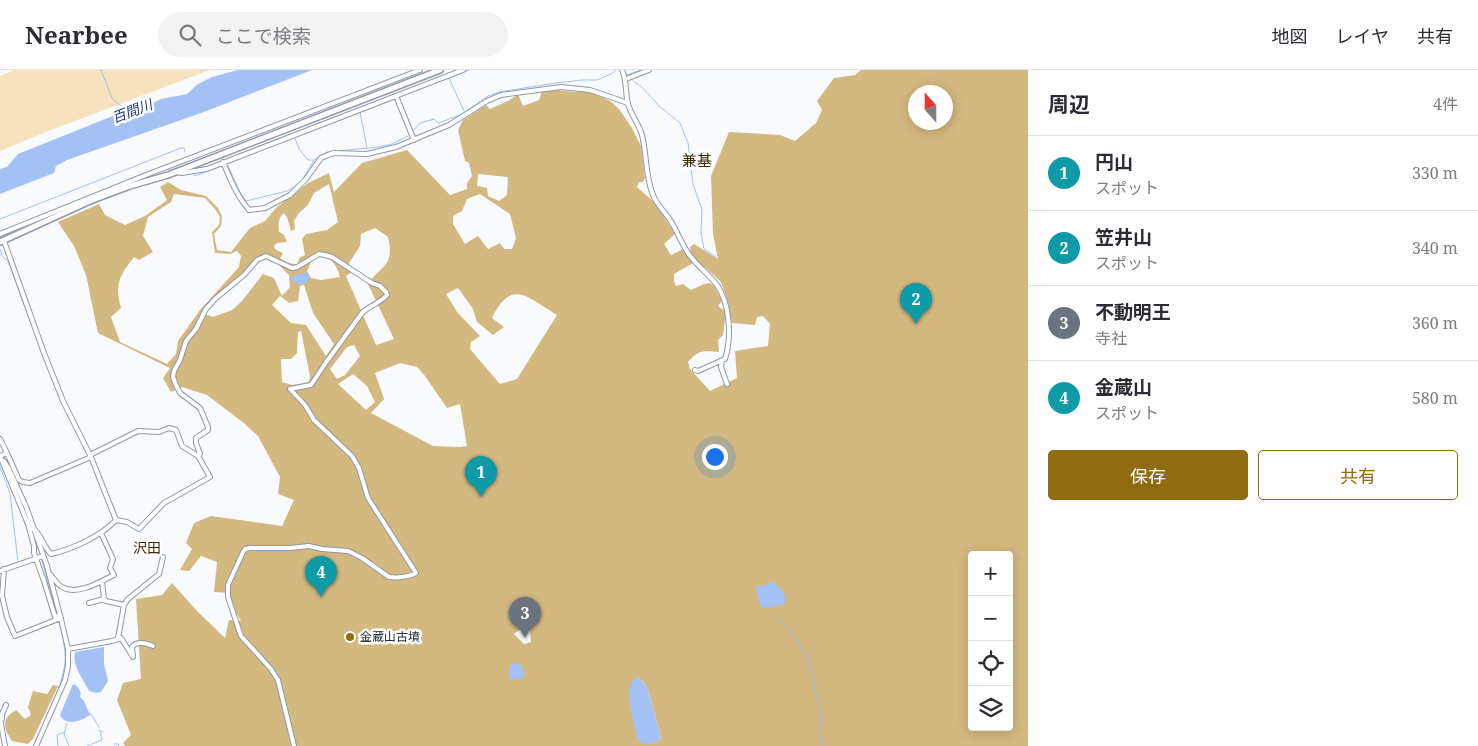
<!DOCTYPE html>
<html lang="ja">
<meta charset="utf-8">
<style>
:root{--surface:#fff;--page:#f2f2f3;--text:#2b2b33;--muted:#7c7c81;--line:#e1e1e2;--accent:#8f6c11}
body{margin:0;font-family:"Noto Serif","Noto Sans JP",serif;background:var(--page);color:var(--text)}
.controls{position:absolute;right:15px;bottom:15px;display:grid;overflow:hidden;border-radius:5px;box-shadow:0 2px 12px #0003}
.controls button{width:45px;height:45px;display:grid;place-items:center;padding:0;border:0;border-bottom:1px solid var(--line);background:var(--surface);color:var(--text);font:25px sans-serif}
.compass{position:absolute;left:908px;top:15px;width:45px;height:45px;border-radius:50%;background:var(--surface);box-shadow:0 2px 12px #0003;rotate:339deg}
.you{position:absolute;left:714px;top:386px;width:18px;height:18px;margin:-12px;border:4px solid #fff;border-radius:50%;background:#1a73e8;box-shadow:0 0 0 8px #1a73e833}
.badge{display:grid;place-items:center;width:32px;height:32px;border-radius:50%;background:var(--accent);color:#fff;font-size:16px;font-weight:700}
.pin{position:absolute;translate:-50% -41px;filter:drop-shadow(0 1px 2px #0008)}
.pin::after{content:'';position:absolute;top:26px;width:18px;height:15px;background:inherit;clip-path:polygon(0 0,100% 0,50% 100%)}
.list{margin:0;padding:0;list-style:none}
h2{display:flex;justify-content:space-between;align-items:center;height:65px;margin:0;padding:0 20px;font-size:21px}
h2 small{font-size:16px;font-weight:400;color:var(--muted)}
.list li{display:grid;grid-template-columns:32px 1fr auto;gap:15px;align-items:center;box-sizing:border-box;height:75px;padding:0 20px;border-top:1px solid var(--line)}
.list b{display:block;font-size:19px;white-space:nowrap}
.list p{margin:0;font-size:16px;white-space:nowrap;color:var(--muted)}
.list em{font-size:16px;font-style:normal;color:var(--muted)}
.actions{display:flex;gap:10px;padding:15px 20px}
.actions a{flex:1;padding:11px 0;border:1px solid var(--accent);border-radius:5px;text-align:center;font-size:18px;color:var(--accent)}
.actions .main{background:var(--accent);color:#fff}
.icon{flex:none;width:28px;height:28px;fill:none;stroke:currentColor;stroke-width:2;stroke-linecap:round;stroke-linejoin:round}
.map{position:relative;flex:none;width:1028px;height:676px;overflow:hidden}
header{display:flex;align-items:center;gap:30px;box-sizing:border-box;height:70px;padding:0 25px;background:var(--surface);border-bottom:1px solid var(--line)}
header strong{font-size:24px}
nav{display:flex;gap:28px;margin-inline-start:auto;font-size:18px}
.search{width:350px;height:45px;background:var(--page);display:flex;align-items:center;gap:12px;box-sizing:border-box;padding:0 18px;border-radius:28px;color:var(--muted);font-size:19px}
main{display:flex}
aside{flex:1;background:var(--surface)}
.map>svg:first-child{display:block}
</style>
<header>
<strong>Nearbee</strong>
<div class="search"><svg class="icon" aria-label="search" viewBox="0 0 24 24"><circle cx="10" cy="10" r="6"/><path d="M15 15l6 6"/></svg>ここで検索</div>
<nav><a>地図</a><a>レイヤ</a><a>共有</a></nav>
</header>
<main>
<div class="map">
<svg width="1028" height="676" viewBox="0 0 1028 676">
<rect width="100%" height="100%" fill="#f8fafe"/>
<!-- green -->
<path fill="#f6e3bd" d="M15,0H210L51,60L0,81V6Z"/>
<!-- forest -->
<path fill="#d3b880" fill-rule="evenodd" d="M861,0H1028V676H125L123,673L131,665L117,630L123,613L141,609L136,529L162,525L172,513L197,541L225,568L229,550L241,551L234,539L230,523L214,522L217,492L201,486L189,501L180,500L192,479L186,473L194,453L211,446L282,456L294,430L278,424L280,407L258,366L245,354L207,325L182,317L171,322L163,308L170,298L98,263L86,205L74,176L58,152L99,134L105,145L125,155L145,146L167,130L160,117L168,112L181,120L206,126L218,138L222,146L221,156L214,164L217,180L231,182L250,158L265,151L277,137L308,113L329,103L334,122L362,93L407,80L450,125L467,119V113L472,106L469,93L465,91L458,60L463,50L486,35L490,39L510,30L518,24L523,36L539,30L542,21L557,20L574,22L583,21L596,24L610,31L619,39L632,58L641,76L645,108L643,112H639L637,117L654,132L675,164L664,174L671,185L683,179L693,193L674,204V211L676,216L683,214L691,220L704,214L710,213L714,216L722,231L718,236L726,242L723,265L718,270L719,282C704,281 699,279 688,292L690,299L710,321L737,308L735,281L768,276L770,254L763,246L757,247L755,255L732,253L728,232L721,212L691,185L690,177L694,174L718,189L713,164L711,106L729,62L780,65L795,71L816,53L822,40L817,31L834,8L855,5ZM916,22H946V52H916ZM478,104L508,107L507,125L499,131L488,126L487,118L477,116ZM329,114L338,152L327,160L306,164L302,169L305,185L299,188L298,194C290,194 286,192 280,188L283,184L281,182L275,179L274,176L277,173L287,172L284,165L279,162C278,155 278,148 284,143L287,147L291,161L295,159L294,151L299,143L308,135L314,123ZM174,124L205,128L215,139L220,147L219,155L212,162L215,183L230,184L237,181L241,186L239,197L200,240L178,271L176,284L167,294L120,272L111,247L121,238C114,214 120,205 134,187L139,190L153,182L143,166L148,147L171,132ZM480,124L510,144L516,168L512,179H504L500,173L488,179L478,166L465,174L453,154V146L462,141L467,129ZM375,158L388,167C395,197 381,195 368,214L394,269L376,275L346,206L352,202L349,193L360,176L361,164ZM322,186C333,189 337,196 340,207L321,210L311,208L307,201L312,190ZM265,187L276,192L289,205L290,217L282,226L274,208L263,204L242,231L232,240L213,247L205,244C214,226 234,218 248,204C254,197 257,193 265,187ZM304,215L313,243L334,274L326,286L306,255L291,253L272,235L280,226L289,233L298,231L300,216ZM458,218L473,239L477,252L493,265L504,257L492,248C512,207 528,228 557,245L517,309L500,314L470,279L471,272L480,266L457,242L446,224ZM301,261L310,306L309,312L292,315L282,312L281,289H291L297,283L298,262ZM354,275L360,286L345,305L337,309L330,299L347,277ZM400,293L417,297L425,306L447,338L460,334L467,376L460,377L433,376L371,343L384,329L375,303ZM353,304L367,316L375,332L366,340L338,314ZM972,485H1009V657H972ZM523,557L530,561L531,572L524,574L514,564ZM638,607L644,613L648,620L661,667L660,671L636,660L633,645Z
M53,615L58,616L33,669L28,674L12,671C3,657 1,649 16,640L25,649L31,645L28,637L33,621L47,624Z"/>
<!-- water -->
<path fill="#a3c1f4" d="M238,0H312L201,43L67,90L56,96L54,103L0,124V99L7,97L18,84L120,43L123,51L138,47L147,39L149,35L161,29L187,24L198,14L212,7Z
M306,202L310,208L307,213L300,215L291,210L290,207Z
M771,512H774L784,523L786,534L765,538L760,535L756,520L758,515L762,517Z
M104,577V594L108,611L101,622L96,623L89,621C82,607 72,596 75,582Z
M515,592L522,596L525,607L511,610L509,607L510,595Z
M638,607L644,613L648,620L661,667L660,671C652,674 641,676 637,668C635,654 620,612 638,607Z
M73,614L77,616L81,623L80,627L84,631L90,645C81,651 66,657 60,645Z"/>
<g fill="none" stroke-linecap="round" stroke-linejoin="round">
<!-- stream -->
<path stroke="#a3c1f4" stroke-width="1" d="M101,0L112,28L121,36L125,50
M624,0L627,5
M627,5L641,0
M449,8L464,41
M633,11L643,18L660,37L663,39L680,53L688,73L693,114L702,140L701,162L704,179L716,187
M399,27L469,0
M360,42L367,78
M414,60L420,53L434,49L437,52L439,53L462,44L488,26L499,22L556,13L582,10H597L611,4L616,0
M295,68L299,79L307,89L309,90H313
M226,94L395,29
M227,94L240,122L246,131L287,121L298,115
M194,104L195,106L223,95
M302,110L314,90L327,82L378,77L392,74L408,66
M0,149L181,78H184L185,82
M1,184L3,187L8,191L30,251
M0,185L2,184L0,179
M0,397L10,423L18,492
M25,441L40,484
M41,488L57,544
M778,548L797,568L806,587L814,610L815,620L821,639L820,665L824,676
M90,643L99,657
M67,653L64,664L69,676
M99,660L103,662
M36,671C46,646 68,608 65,582C64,571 61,561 59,551
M114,674H118L119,676
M58,676L57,665L65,662
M87,676L102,670L100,661"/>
<!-- minor casing -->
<g stroke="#8e98a9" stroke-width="6">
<path id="minor" d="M622,0C627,11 625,22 628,34C631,45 639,54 642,65C647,85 645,105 653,125C657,135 665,142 670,150C678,162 682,176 691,187C699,197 709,205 717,215C730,234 732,267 725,289L698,301L695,300
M626,9L649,0
M396,26L414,70
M223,92C230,109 237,126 249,140L265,138L290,125L306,109L321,88L328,85L334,83L367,84L396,77L449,55L487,31L501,25L561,17L590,20L628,33
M175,102L182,103L207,99L463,0
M0,164L146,105L420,0
M4,171L44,283L63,331L91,387L116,450
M722,291L721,297L727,314
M0,369L7,383
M0,386L28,454L34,476V483L44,511L55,547L60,545L68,579V596L65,610L36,676
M0,386L7,383L19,410L23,412L30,413L91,387
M198,386L200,384L196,373V368L208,360V357L200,338L180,323L176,315L173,307L174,301L180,290L186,271L196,259L206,239L215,229L244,205L257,190L266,186L292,198L297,197L319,184L325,185L332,187L372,213L380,216L386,222L387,225C380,233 369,236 362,243L327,291L311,315L290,319L305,335L314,350L352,386L359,398L368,428L416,503C409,507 397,508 389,507L362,488L348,481L322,479L309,476L290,478H250L245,479L243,482L228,515V527L241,566L271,599L278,610L294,676
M4,391L9,399L27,439L47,496L60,545
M33,458C42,465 43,477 51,484C73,479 101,466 116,450L127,452L139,459L164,433L210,407L198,386L182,376L176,360L169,358L159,362L138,361L90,385
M4,499L2,526L7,547L15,566L61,548
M0,501L43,486
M51,505C54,509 57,514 62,517C77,526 100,512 114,505L110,498L113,489L101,463
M102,511L104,529L106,531L124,535
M89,533L104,529
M118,568L124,535L128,529L159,504L163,487
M68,579L112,571L121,568L133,587L132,577C137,570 146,573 153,576
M0,648L5,676
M2,649V644L6,635"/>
</g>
<!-- tertiary casing -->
<g stroke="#8e98a9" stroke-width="8">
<path id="tertiary" d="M0,172L90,131L130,116L168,105L440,0"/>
</g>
<!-- minor -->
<use href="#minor" stroke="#fff" stroke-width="4"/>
<!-- tertiary -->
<use href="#tertiary" stroke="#fff" stroke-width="5"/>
</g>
<!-- markers -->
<circle fill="#8f6c11" stroke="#fff" stroke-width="2" cx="350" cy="567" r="5"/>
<g text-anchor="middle" stroke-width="5" stroke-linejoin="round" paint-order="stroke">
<!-- poi labels -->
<g font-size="12" fill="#2a2e35" stroke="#fff" text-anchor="start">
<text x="360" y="571">金蔵山古墳</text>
</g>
<!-- water labels -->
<g font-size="14" font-style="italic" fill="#1c3d79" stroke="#fff">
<text transform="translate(132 41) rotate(-21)" y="5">百間川</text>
</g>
<!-- neighbourhood labels -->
<g font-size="14" fill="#3a2900" stroke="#fff">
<text x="147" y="483">沢田</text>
</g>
<!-- quarter labels -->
<g font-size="15" fill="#3a2900" stroke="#fff">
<text x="697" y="96">兼基</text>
</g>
</g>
</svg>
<div class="controls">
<button>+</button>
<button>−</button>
<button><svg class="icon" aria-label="locate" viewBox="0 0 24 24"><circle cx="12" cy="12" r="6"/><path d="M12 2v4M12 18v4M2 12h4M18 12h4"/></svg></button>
<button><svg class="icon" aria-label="layers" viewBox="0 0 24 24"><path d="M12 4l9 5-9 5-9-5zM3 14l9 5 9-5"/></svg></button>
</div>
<svg class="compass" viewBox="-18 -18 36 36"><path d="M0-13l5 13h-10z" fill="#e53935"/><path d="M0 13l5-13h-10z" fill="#7c7c81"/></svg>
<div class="you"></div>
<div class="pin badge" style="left:481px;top:427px;background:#0f9aa8">1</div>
<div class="pin badge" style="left:916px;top:254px;background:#0f9aa8">2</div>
<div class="pin badge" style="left:525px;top:568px;background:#6b7280">3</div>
<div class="pin badge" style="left:321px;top:527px;background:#0f9aa8">4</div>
</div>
<aside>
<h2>周辺<small>4件</small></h2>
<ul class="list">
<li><span class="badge" style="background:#0f9aa8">1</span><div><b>円山</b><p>スポット</p></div><em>330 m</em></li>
<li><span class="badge" style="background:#0f9aa8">2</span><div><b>笠井山</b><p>スポット</p></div><em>340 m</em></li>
<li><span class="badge" style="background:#6b7280">3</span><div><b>不動明王</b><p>寺社</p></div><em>360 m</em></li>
<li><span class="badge" style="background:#0f9aa8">4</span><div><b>金蔵山</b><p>スポット</p></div><em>580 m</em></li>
</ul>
<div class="actions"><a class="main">保存</a><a>共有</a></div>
</aside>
</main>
